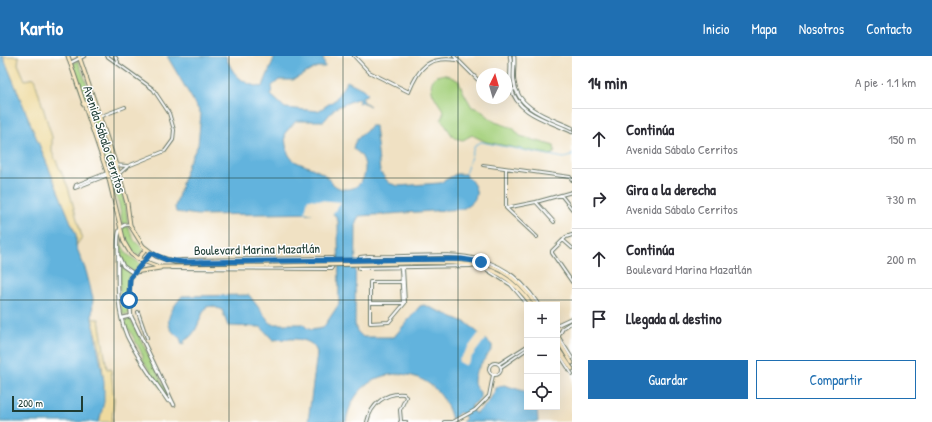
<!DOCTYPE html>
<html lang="es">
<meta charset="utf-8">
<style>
:root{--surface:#fff;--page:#f2f2f3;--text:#2b2b33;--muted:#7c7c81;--line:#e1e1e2;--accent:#1f6fb2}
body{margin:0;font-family:"Patrick Hand",sans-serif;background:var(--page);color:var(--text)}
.controls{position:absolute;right:12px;bottom:12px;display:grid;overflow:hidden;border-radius:0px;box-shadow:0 4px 16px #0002}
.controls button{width:36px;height:36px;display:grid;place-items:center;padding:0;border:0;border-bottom:1px solid var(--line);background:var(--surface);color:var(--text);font:20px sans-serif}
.compass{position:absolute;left:476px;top:12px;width:36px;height:36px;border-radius:50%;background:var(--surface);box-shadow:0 4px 16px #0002;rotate:5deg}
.scale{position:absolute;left:12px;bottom:10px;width:71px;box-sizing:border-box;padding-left:4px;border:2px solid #1f3d34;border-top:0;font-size:11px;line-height:14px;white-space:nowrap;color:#1f3d34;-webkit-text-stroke:3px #fff;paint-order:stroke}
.stop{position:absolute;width:12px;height:12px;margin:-9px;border:3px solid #1f6fb2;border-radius:50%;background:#fff}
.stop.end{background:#1f6fb2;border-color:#fff;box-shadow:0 1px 4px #0008}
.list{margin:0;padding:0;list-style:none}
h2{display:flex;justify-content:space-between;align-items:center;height:52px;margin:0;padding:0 16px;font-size:17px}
h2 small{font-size:13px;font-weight:400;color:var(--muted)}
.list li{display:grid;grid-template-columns:26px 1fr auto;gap:12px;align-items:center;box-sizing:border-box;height:60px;padding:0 16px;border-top:1px solid var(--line)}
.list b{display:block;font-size:15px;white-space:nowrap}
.list p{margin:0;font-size:13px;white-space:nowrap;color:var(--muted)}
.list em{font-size:13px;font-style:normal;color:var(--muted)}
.actions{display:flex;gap:8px;padding:12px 16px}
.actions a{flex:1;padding:9px 0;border:1px solid var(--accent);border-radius:0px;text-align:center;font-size:14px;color:var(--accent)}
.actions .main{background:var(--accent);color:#fff}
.icon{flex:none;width:22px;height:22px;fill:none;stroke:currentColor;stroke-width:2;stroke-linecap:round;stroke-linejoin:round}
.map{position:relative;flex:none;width:572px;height:366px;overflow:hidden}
header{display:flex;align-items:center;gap:24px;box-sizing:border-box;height:56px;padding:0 20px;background:var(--accent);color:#fff}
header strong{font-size:19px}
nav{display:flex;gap:22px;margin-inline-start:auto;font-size:14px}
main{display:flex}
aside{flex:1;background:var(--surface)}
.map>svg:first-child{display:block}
</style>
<header>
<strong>Kartio</strong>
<nav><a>Inicio</a><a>Mapa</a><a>Nosotros</a><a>Contacto</a></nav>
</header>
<main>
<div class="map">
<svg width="572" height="366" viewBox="0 0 572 366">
<rect width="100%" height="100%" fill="#fff"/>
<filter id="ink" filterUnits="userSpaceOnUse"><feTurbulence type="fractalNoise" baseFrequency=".025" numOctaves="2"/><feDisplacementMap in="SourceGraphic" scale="8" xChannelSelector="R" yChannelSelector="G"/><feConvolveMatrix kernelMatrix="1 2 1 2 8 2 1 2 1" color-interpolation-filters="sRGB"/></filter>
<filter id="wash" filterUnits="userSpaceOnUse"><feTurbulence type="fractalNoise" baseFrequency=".012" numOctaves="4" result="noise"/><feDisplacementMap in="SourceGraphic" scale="16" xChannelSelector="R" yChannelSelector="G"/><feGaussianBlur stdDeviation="0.9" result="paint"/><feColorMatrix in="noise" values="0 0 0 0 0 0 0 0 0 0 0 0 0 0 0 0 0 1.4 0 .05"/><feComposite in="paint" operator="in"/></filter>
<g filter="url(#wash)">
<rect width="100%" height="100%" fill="#f0e1c3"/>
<!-- green -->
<path fill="#a6d17e" stroke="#628759" d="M78,5L92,41L90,46L84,45L72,8Z
M445,18L459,25C459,29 469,46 472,51L479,53L495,66L513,72L520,80L554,90L555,96L551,99L486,86L472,79L463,84L454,82L441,63L444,56C438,45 424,31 436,20Z
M91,49L95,52L104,81L102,82L107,96L110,97L113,107L106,110L94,76L96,74L92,60H89L87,52Z
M118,123L126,151L128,168L124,167L121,169L122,165L119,148L110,125Z
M124,170L128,171L134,184L144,194L138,200C129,193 122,184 122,172Z
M119,185L127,198L141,208L133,216L122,208Z
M119,204L123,213L131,217C124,226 129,245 131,255L126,259L122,257L120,244Z
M127,263L131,264L167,336L169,344L142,303L143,300L129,273L126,274L124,267Z"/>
<!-- sand -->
<path fill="#eeda9e" stroke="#868c69" d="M3,0H19L18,8L25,24L34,22L52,81V96L68,131L82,181L76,190V179Z
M92,263H99L107,313L111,312L114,343L112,366H99C107,332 103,296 92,263Z"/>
<!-- water -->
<path fill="#62b3dd" stroke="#407888" d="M0,0H3L76,179V190L86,215L93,242L92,263L104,325V346L99,366H0Z
M167,0H226C231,17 242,28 260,31L263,30L275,0H323L325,11H317L293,24H279L272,30L271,39L285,52L318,55L335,44L347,25L363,33L368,38L362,41L364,46L370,50L362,46L358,47L360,42H359L335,52L324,65H296L285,77C286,112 297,103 322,117C330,122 332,132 344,133C362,135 370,115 362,101C360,97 356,95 353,93C354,81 365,79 370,70H375L380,116L389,127L398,130L440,127L456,118H465C479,131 482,144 462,153L359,160L356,166L355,269L357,275L363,281H394L420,250L424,249L467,267L492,289V293C484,305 464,324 480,336V343L471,350L474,357H477L488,347L497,331L504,329L527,336V351H537L538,366H462L466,362L460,356L452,364C438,302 356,303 346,366H308L317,297C313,279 287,283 273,284L261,271L228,270L222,254L212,250L206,251C198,264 198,278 184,285V288L182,289L180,282C160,269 170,255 182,240L249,239L271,268H303L307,272L311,274L323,272L339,248L338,165L334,158L327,157L198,159L176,156L175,151L188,108L198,89L201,58Z"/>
<!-- pier -->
<path fill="#f0e1c3" d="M308,143L341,146L331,160L330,158H313L305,156Z
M479,277L486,282L465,310L458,305Z"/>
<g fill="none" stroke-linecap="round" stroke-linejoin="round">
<!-- stream -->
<path stroke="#62b3dd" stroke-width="1" d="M465,118L475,89L481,86L564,102L571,100L572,97"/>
</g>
</g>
<g filter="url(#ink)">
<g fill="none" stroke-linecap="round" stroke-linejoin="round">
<!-- minor casing -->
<g stroke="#687666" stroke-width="4">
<path id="minor" d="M115,0L118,6
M354,0L369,16L409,36C419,11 428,0 457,4
M454,0L482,28
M506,36L515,33
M99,61L125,51
M483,109L570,121L572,124
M107,112L112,109L128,110
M506,113V152
M107,117L76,129L75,132L108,119L110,122H114L128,110L165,95L173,84L174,74L169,57L153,33L107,0
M561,139L572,153
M536,146L554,166
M506,152L536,146L572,136
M506,152L537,181
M572,179L566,181L552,195V197L572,226
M563,184L572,192
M471,210L359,212L360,201L369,200C437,203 496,182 539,249
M171,212L331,213L335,207L332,202L182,204L176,205
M403,212L405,247L389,266L370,267V226H404
M401,213L403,248
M487,214L511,229L528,249
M370,247H403
M138,256L147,282
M560,283L572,302
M557,295L572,318
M489 313a6 6 0 1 1 12 0a6 6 0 1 1-12 0Z
M499,308L527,290
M501,311L527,293
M367,366C371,348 386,336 404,338L406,341L400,354L401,365
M400,366H406
M444,366H452
M453,366L475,354L489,340L493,319"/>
</g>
<!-- tertiary casing -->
<g stroke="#687666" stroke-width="4.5">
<path id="tertiary" d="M510,0C512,10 509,21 511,31C517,59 551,65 572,76
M514,0C515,8 513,17 514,25C517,54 550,62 572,72
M70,7L84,0
M130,169C125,168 122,169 120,173C117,180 118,190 118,198C118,225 116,254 127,280C138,303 154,324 168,345H171
M151,197L130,222L129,236L131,260L174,349
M119,201L123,210L133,217
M122,262L131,260
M557,269L572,262
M557,283L563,272L572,266"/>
</g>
<!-- secondary casing -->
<g stroke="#687666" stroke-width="5">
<path id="secondary" d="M68,0L108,119L124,186L131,198L138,203L159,211L273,210
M79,0L119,118L127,147L130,169L143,190L156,200L175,206H273
M83,48L94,45
M138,203L146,193
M410,204C463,203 503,198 536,249
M410,207C462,207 499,201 532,249
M135,216L160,212
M557,276L561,289L572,307
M557,291L572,313"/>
</g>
<!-- minor -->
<use href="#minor" stroke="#fff" stroke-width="2"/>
<!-- tertiary -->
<use href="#tertiary" stroke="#fff" stroke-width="2.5"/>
<!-- secondary -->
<use href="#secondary" stroke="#f9e7c3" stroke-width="3"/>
<!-- secondary-bridge casing -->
<g stroke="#687666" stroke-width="5" stroke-linecap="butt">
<path id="secondary-bridge" d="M273,206L410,204
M273,210L410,207"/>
</g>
<!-- secondary-bridge -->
<use href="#secondary-bridge" stroke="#f9e7c3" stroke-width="3"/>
</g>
</g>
<g fill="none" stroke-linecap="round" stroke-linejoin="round" filter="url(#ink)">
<!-- route -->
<path stroke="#1f6fb2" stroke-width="5" d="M129,244L130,222L151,197L167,204L183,206L461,203L481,206"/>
</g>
<!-- grid -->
<path fill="none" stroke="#1f3d34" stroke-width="1" stroke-opacity="0.55" d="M114,0V366M229,0V366M343,0V366M458,0V366M0,122H572M0,244H572"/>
<g text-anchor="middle" stroke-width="3" stroke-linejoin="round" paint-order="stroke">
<!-- street labels -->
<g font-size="13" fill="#1f3d34" stroke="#fff">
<text transform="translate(105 83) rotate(72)" y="5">Avenida Sábalo Cerritos</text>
<text transform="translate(257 193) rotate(-1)" y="5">Boulevard Marina Mazatlán</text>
</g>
</g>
</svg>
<div class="controls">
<button>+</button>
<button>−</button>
<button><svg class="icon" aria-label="locate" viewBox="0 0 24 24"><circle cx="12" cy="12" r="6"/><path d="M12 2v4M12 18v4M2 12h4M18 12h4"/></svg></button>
</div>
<svg class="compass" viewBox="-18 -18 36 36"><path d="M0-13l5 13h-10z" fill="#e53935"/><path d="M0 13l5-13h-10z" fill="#7c7c81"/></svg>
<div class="scale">200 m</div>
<div class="stop" style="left:129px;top:244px"></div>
<div class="stop end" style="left:481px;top:206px"></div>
</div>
<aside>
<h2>14 min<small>A pie · 1.1 km</small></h2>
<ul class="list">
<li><svg class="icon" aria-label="ahead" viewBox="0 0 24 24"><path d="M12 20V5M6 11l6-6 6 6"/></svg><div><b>Continúa</b><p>Avenida Sábalo Cerritos</p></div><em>150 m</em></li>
<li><svg class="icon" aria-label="right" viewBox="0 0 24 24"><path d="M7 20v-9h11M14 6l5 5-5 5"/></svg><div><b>Gira a la derecha</b><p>Avenida Sábalo Cerritos</p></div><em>730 m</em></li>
<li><svg class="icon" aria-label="ahead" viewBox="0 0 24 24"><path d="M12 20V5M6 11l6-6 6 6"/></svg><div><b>Continúa</b><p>Boulevard Marina Mazatlán</p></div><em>200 m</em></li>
<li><svg class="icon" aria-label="arrive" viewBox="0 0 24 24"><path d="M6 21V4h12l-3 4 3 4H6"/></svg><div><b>Llegada al destino</b></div></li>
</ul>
<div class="actions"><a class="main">Guardar</a><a>Compartir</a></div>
</aside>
</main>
